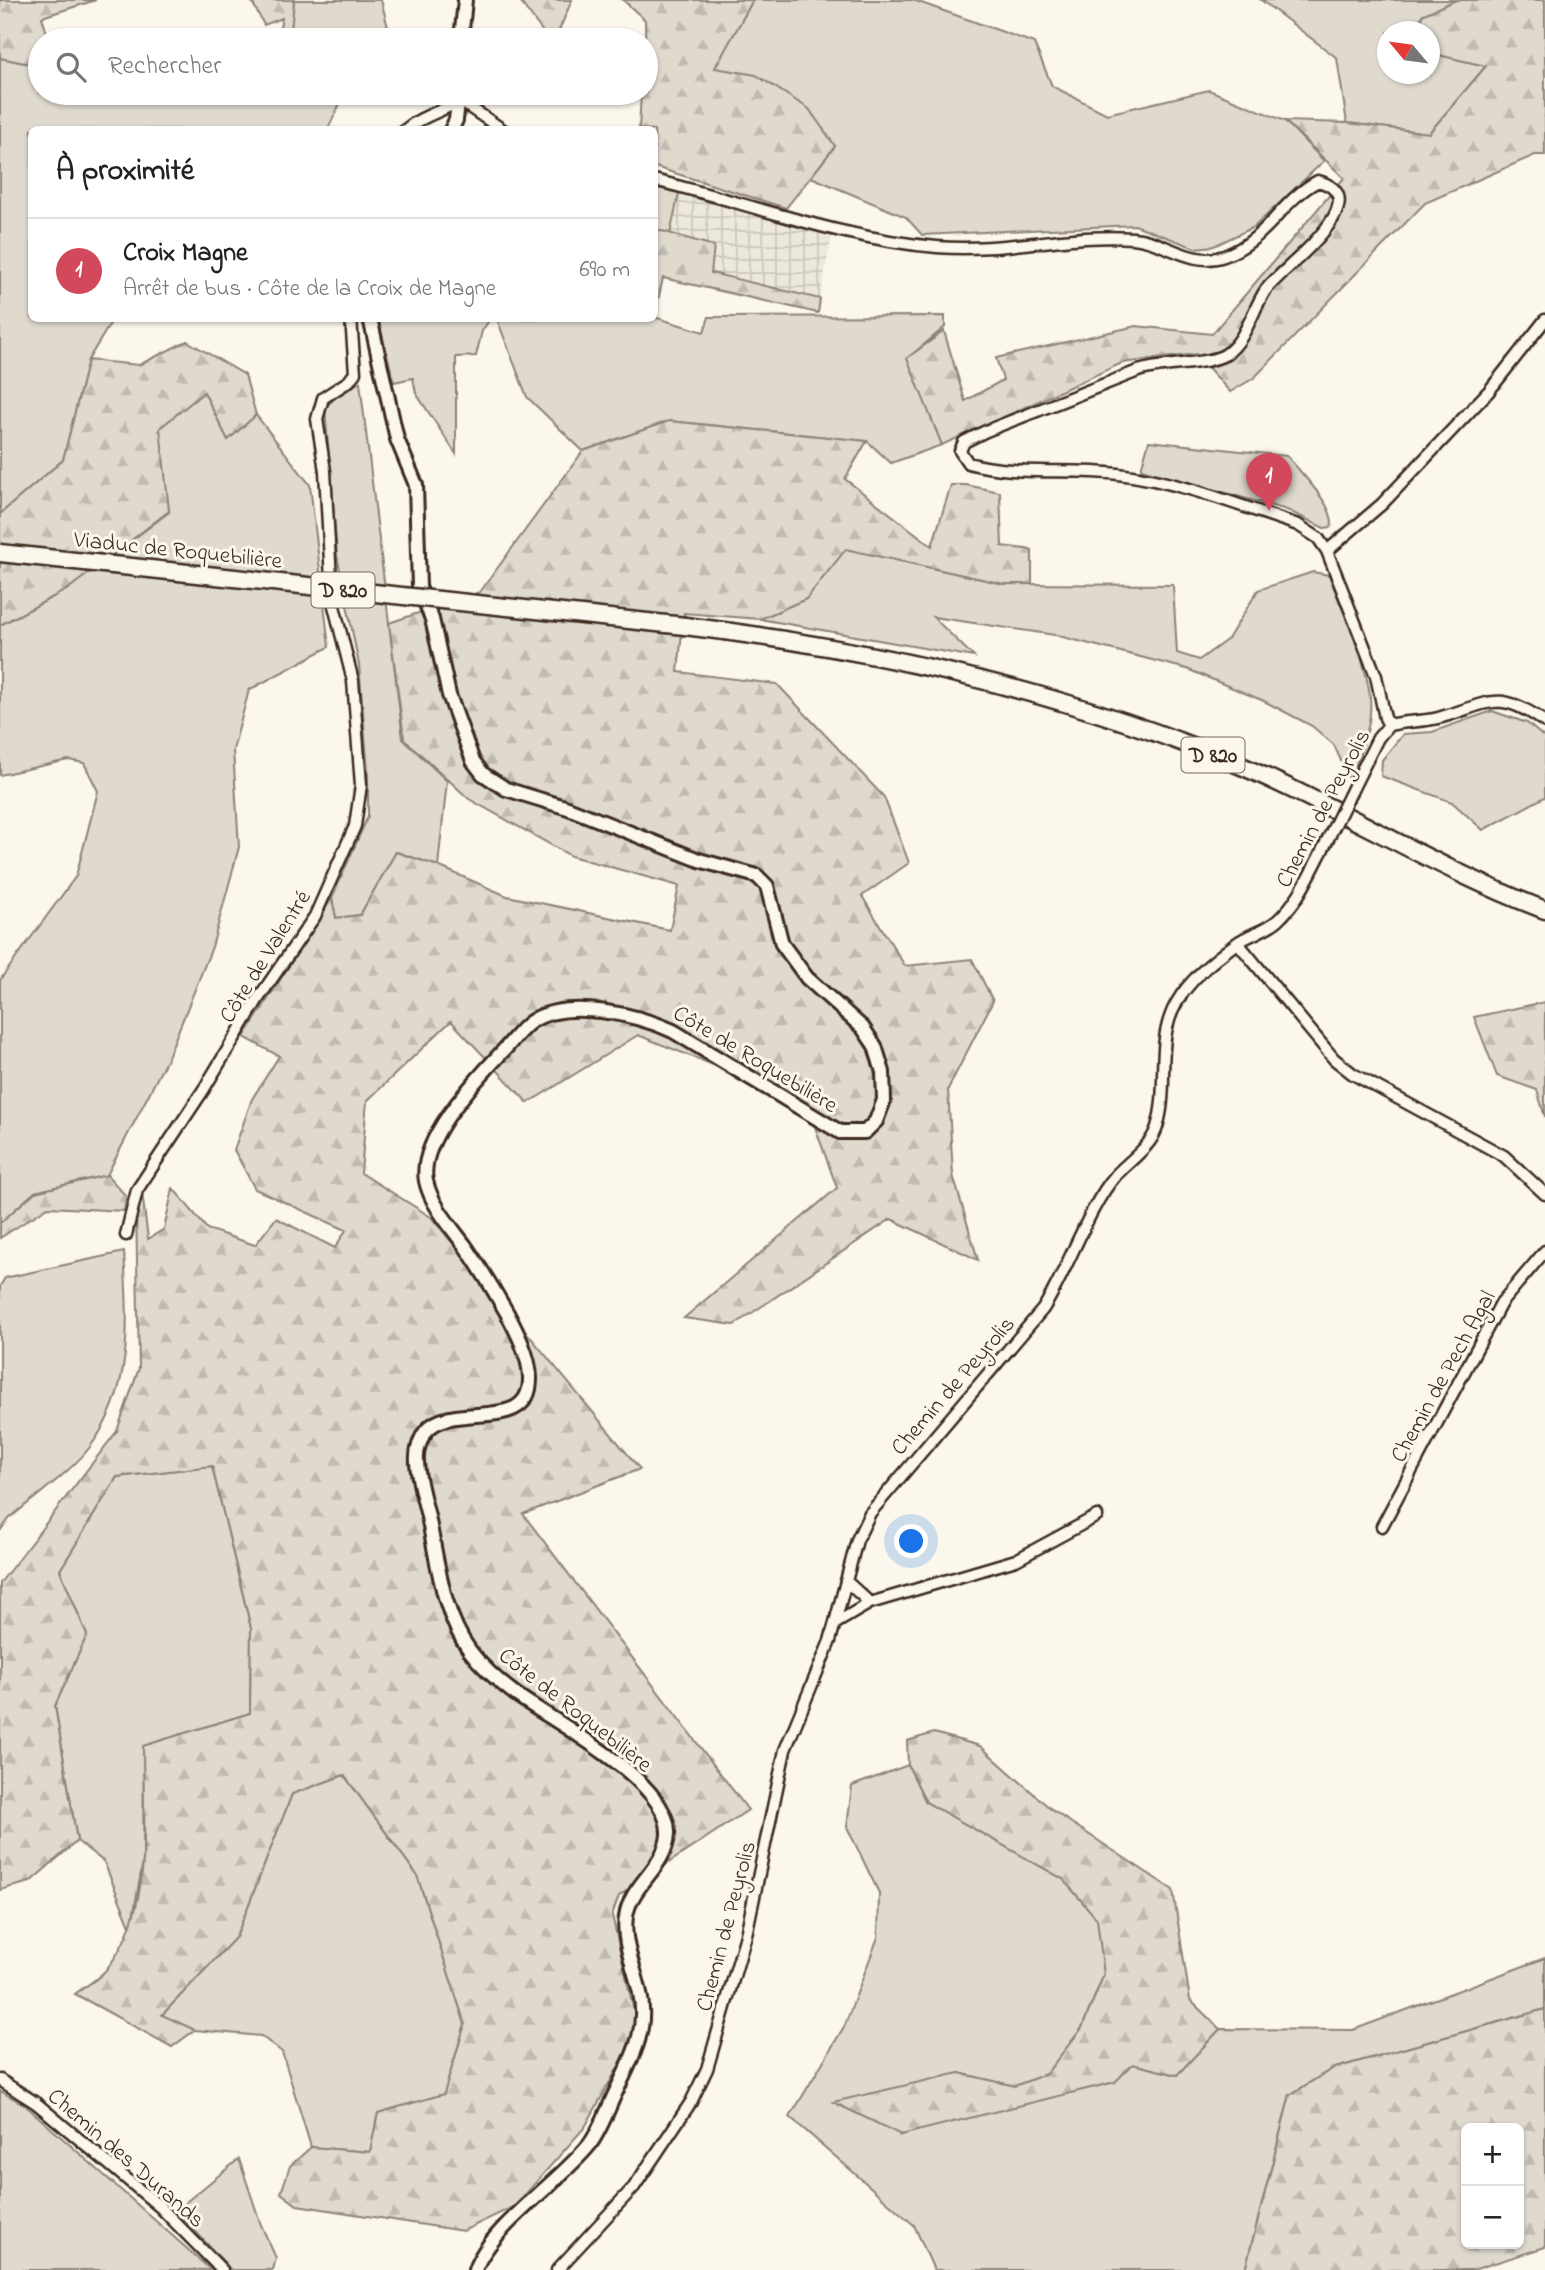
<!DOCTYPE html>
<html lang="fr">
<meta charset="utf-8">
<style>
:root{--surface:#fff;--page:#f6f6f6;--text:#222;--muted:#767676;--line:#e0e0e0;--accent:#d1495b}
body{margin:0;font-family:"Indie Flower",sans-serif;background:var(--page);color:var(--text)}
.controls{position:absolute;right:21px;bottom:21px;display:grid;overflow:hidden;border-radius:10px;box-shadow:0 2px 5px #0004}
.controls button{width:63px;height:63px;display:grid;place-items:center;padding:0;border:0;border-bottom:2px solid var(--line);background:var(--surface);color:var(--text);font:35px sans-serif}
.compass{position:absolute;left:1377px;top:21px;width:63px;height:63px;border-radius:50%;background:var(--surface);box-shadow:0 2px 5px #0004;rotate:299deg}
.you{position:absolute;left:912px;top:1542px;width:24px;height:24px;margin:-18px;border:5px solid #fff;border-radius:50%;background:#1a73e8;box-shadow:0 0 0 10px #1a73e833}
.badge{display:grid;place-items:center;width:46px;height:46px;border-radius:50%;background:var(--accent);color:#fff;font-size:23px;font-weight:700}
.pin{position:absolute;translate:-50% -58px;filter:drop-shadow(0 2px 4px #0008)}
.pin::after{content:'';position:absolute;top:37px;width:24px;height:21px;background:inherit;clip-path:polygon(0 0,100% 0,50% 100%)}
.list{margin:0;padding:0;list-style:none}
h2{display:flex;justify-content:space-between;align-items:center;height:91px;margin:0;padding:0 28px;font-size:30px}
h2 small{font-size:23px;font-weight:400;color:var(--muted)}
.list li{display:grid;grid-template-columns:46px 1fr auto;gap:21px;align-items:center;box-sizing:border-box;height:105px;padding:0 28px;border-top:2px solid var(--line)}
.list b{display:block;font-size:26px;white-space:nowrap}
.list p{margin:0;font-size:23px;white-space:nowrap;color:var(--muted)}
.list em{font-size:23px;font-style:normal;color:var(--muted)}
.icon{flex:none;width:38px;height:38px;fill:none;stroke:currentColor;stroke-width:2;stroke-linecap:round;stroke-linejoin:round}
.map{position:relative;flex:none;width:1545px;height:2270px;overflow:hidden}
.search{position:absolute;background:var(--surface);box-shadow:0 2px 5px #0004;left:28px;top:28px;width:630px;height:77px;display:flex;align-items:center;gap:18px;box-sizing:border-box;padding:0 24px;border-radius:38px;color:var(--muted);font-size:26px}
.panel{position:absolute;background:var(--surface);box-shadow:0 2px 5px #0004;left:28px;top:126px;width:630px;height:196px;border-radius:10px}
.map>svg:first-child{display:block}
</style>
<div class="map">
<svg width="1545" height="2270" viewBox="0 0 1545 2270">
<defs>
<pattern id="industrial-grid" width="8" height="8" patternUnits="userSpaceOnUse" patternTransform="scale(1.75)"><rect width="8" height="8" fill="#ede8dd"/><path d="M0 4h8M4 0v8" fill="none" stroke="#ccc7bd"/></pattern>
<pattern id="forest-firs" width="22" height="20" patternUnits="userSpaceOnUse" patternTransform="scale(1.75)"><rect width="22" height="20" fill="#dfd9ce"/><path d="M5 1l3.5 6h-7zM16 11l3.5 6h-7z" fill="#c0bab0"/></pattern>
</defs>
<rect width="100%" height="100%" fill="#fbf7ec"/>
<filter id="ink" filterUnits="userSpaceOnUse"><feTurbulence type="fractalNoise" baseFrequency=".0143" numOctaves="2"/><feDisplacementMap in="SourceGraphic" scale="14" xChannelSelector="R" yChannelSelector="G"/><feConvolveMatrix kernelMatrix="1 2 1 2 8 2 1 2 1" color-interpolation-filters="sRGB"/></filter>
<g filter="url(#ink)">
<!-- industrial -->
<path fill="url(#industrial-grid)" d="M679,193L832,235L820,299L711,273L670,234Z"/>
<!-- grass -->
<path fill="#dfd9ce" stroke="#8d8276" stroke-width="2" d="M294,0H381L391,39L290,40Z
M753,0H913L1034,43L1052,86L1107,114L1209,90L1285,121L1324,161L1254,227L1214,246L1195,248L1135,225L922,235L906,217L811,177L835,146L714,68Z
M1261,0H1456L1422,15L1419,31L1388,32V74H1430V53L1486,66L1429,133L1347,123L1337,58Z
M0,58L40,66V93H238L243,98L248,93H345L328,129L32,130V318L113,319L88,360L63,460L0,514Z
M654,187L679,193L670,234L655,229Z
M655,300L658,301L657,318L704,332L709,317L945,316V327L908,358L942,445L891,463L867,441L669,421L583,451L527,397L497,319L654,318Z
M378,319H490L482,331L476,356L456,357V454L416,393L413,378L394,382Z
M360,382L403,739L447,781L438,866L396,852L360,915L336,918L332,898L368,816V771L359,665L337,555L325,408L334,399Z
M204,392L228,440L256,415L310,485L329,647L249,690L233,750L239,847L212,947L167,1059L107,1175L35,1192L0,1223V980L76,876L98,791L84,763L68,760L0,775V625L68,589L169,512L159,428Z
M1149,441L1287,456C1299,471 1338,509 1331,527L1324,528L1287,510L1141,469Z
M846,549L1004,584L1173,585L1177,653L1199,660L1228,639L1258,590L1313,572L1329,575C1343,614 1366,657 1370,698C1373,726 1359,756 1350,781L1334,745L1312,726L1264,701L1187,669L1055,635L933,617L974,657L760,619L806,599Z
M1492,711L1527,723L1545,738V797L1483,830L1452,802L1381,776L1382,760L1403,734L1432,732Z
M124,1252C128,1321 134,1388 90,1447C73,1470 33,1498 10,1518L0,1531V1286L5,1278Z
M212,1466L251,1628L250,1713L144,1746L143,1861L131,1928L104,1862L77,1841L55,1706L87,1635L60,1570L117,1477Z
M908,1765L926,1802L1063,1879L1098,1919L1104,1974L1082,2028L1046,2074L1015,2086L959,2073L901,2135L1133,2064L1177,2075L1220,2029L1353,2030L1545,1958V2009L1332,2069L1290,2095L1245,2270H934L914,2225L790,2117L845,2025L878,1937L879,1893L847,1827L852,1786Z
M344,1775L417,1875L465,2024L444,2094L378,2113L370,2152L311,2147L282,2052L261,2036L195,2030L161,2016L236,1937L292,1794Z
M0,2091L25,2105L211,2270H0Z
M239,2159L261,2225L276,2258L273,2270H231L176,2210Z"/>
<!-- forest -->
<path fill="url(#forest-firs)" stroke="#8d8276" stroke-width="2" fill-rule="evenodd" d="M0,0H96L42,17L49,40H40V66L0,58Z
M251,0H294L290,40H277L282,18L264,25Z
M519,0H572L555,40H549Z
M623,0H753L715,68L756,75L809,109L835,146L786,208L655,167L654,130L639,129L641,93H646L645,20Z
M1456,0H1545V155H1535L1425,203L1254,378L1230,392L1196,354L1122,363L942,445L907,358L944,331L965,401L1003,380L996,358L1136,326L1212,334L1344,178L1285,121L1347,123L1429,133L1486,66L1430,53V32L1419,31L1422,15Z
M655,229L714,246L711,273L820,299L818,313L663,278L658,301L655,300Z
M187,341L245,375L256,415L228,440L204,392L160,428L169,511L68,589L0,625V514L63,460L88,360L139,365Z
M669,421L867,441L845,479L932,546L951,485H966L1000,492L1002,546L1032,550V584H1004L846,549L806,599L760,619L684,613L678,672L777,684L884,797L909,863L862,896L905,966L972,959L993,1001L948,1089L953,1175L978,1260L891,1219L734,1325L684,1318L837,1188L806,1102L638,1035L528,1103L451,1021L367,1101L361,1173L431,1217L640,1469L523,1514L748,1810L619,1896L612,1915L635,2016L633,2040L585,2127L515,2206L463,2231L297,2205L281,2193L290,2166L311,2147L370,2152L378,2113L444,2094L465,2024L417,1875L344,1775L292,1794L236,1937L162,2015L195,2030L172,2047L75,1994C84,1987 97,1980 105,1971C155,1911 143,1819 143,1746L250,1713L251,1628L212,1466L117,1477L60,1570L87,1635L55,1706L77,1841L30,1882L0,1890V1583L117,1431L139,1368L136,1205L142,1192L148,1239L164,1229L173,1188L207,1229L255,1245L276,1218L335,1248L346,1230L255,1189L234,1150L252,1099L279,1056L244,1037L332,898L336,918L360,915L396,852L438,866L507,896L670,930L679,886L571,856L469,799L404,739L389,623L480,592L583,451Z
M1545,1002V1117L1537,1090L1497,1076L1474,1017Z
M107,1175L126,1196L124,1211L48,1207L0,1238V1223L35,1192Z
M934,1733L980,1746L1052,1810L1173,1890L1190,2000L1220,2029L1177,2075L1133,2064L1115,2082L901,2135L833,2102L959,2073L1015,2086L1046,2074L1082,2028L1104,1974L1097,1919L1063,1879L926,1802L908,1765L907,1741Z
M1545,2009V2247L1473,2270H1245L1290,2095L1332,2069ZM1466,2128H1519V2244H1466Z"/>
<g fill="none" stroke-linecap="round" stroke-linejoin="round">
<!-- minor casing -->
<g stroke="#3b2a1e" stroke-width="15">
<path id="minor" d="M459,100L503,130
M405,130C421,116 440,112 458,102
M654,180C748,203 841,239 937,247C1003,253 1068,233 1133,238C1164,240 1191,268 1224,256C1269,239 1280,201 1318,181C1382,199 1279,270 1265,291C1252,311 1246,340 1226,354C1210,365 1163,363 1138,371L986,431L964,442L960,451L968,463C1016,476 1069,468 1118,474C1179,481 1240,506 1298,525L1318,538L1327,551L1376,676L1385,718L1389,725
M1327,551L1382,504L1489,391L1545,320
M1353,788L1378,738L1389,725C1405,721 1422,722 1438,718C1488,705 1496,687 1545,722
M1238,943L1334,1059L1353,1074L1504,1156L1545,1194
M126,1235L137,1190L204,1089L258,999L315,916L355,826L361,785L353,681L332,598L325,471L317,419L323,398L349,381L355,373L351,318
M1382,1526L1501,1303L1545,1251
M847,1582L870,1603
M836,1623L870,1603L1016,1560L1097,1516
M0,2080L36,2103L160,2207L222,2270
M557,2270L634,2187L691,2102L707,2069L746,1935L785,1750L830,1641L857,1540L870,1513L1043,1309C1068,1270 1088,1207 1116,1175C1130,1160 1151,1147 1157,1127C1170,1086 1154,1041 1177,1002C1190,979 1216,958 1237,943C1250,934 1267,930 1278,920C1298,902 1309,876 1321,853"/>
</g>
<!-- tertiary casing -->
<g stroke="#3b2a1e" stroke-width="18">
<path id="tertiary" d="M461,40L465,0
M451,130L456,120L459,93
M370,318L397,439L416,485L419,587L432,619L449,695L473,761L483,774L506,789L568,808L699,860L757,876L767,886L782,944L807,978L863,1028L875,1046L883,1072L884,1100L876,1121L865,1132H840L673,1031C638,1015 568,998 532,1021C521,1028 512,1042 502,1052C476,1080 418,1140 426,1181C431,1205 452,1228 466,1247C481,1269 494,1290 507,1313C517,1332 529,1355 530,1377C532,1435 453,1400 427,1430C420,1438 416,1451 417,1462C418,1482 425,1502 429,1521C438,1565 443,1614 470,1651C482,1667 498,1681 514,1693C551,1721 671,1781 668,1834C666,1868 630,1884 626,1917C622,1941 635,1969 640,1993C649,2033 629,2063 613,2098C606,2114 600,2130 590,2144C559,2183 490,2227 475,2270"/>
</g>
<!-- primary casing -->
<g stroke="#3b2a1e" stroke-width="21">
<path id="primary" d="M685,626C875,649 1063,691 1239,765C1343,809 1439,870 1545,910"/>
</g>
<!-- minor -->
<use href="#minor" stroke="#fbf7ec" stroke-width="10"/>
<!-- tertiary -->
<use href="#tertiary" stroke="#fbf7ec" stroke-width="12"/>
<!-- primary -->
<use href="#primary" stroke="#fbf7ec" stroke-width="16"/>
<!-- minor-bridge casing -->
<g stroke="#3b2a1e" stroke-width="15" stroke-linecap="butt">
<path id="minor-bridge" d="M1321,853L1353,788"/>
</g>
<!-- primary-bridge casing -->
<g stroke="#3b2a1e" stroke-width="21" stroke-linecap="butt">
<path id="primary-bridge" d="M0,553L685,626"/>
</g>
<!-- minor-bridge -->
<use href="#minor-bridge" stroke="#fbf7ec" stroke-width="10"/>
<!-- primary-bridge -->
<use href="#primary-bridge" stroke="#fbf7ec" stroke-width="16"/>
</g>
</g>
<g text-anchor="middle" stroke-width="6" stroke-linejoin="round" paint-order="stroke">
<!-- shield labels -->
<g fill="#fbf7ec" stroke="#75685c" stroke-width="2">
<rect x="311.5" y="572.5" width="63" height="35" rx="5"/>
<rect x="1181.5" y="737.5" width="63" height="35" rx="5"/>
</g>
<g font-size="21" font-weight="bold" fill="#3b2a1e">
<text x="343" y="597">D 820</text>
<text x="1213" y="762">D 820</text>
</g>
<!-- street labels -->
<g font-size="23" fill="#3b2a1e" stroke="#fbf7ec">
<text transform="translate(178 549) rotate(6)" y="8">Viaduc de Roquebilière</text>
<text transform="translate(1322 808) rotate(-62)" y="8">Chemin de Peyrolis</text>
<text transform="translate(264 956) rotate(-58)" y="8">Côte de Valentré</text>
<text transform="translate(756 1058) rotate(31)" y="8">Côte de Roquebilière</text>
<text transform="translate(1442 1376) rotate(-61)" y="8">Chemin de Pech Agal</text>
<text transform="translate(952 1385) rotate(-49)" y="8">Chemin de Peyrolis</text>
<text transform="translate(576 1709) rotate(38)" y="8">Côte de Roquebilière</text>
<text transform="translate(725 1926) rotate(-75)" y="8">Chemin de Peyrolis</text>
<text transform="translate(127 2157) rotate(41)" y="8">Chemin des Durands</text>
</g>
</g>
</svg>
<div class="controls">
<button>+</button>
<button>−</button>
</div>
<svg class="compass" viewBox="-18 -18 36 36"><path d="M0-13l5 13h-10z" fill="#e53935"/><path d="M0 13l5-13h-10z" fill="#767676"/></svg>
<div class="you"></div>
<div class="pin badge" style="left:1269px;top:511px">1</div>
<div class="search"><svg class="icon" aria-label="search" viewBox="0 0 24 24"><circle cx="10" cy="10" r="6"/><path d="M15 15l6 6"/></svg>Rechercher</div>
<section class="panel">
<h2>À proximité<small></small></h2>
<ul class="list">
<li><span class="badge">1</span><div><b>Croix Magne</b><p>Arrêt de bus · Côte de la Croix de Magne</p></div><em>690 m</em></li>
</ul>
</section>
</div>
